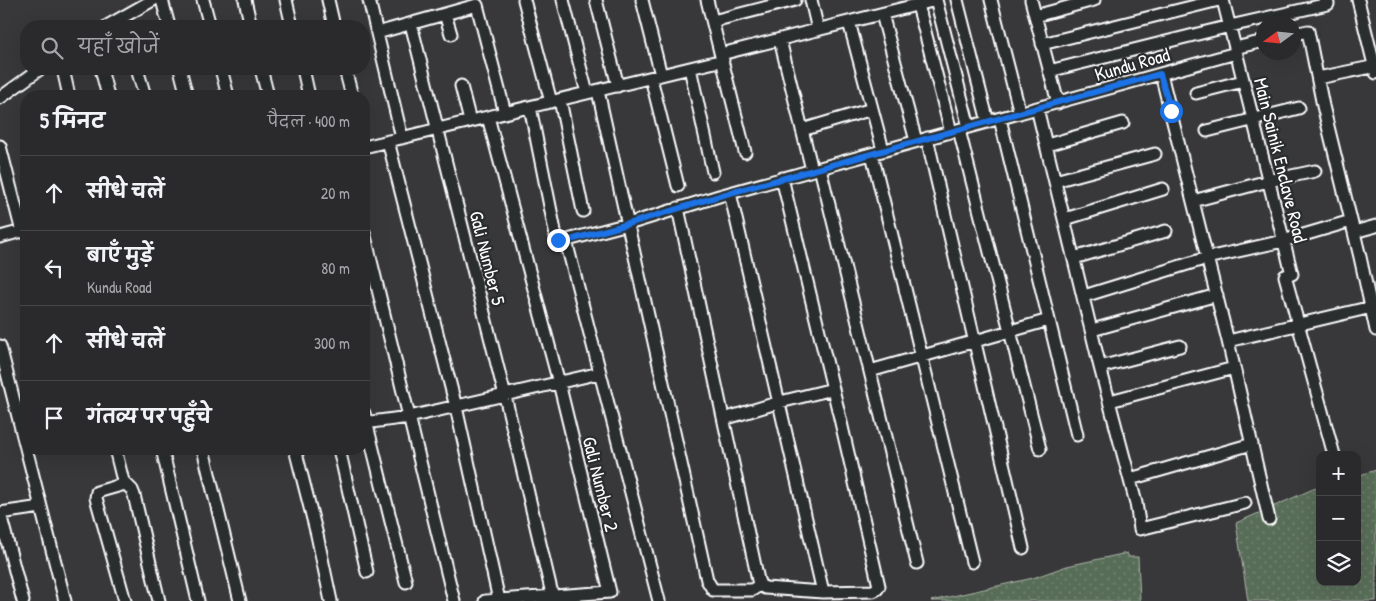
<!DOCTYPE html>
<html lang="hi">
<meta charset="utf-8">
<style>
:root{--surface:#2a292b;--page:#363537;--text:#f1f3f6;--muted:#a5a6a9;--line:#464547}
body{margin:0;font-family:"Patrick Hand","Playpen Sans Deva",sans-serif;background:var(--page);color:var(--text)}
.controls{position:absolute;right:15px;bottom:15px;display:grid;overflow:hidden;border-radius:10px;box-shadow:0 5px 20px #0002}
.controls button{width:45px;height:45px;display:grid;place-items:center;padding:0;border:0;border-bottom:1px solid var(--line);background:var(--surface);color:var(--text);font:25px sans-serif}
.compass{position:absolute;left:1256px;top:15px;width:45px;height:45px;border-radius:50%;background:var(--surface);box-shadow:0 5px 20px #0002;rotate:255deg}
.stop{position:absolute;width:15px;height:15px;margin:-11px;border:4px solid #1a73e8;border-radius:50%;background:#fff}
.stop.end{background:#1a73e8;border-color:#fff;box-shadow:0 1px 5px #0008}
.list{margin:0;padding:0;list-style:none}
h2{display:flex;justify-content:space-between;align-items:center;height:65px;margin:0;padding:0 20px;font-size:21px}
h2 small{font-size:16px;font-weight:400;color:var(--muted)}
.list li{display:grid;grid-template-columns:32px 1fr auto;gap:15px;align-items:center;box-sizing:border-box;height:75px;padding:0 20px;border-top:1px solid var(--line)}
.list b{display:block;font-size:19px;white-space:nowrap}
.list p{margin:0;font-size:16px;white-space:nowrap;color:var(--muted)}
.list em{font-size:16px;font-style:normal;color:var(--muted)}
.icon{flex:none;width:28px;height:28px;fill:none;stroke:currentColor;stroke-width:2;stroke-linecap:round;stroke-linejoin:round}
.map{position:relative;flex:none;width:1376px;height:601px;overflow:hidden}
.search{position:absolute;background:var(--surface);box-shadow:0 5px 20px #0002;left:20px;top:20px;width:350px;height:55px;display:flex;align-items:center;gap:12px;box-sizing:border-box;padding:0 18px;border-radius:20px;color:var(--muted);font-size:19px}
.panel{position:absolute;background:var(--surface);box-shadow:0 5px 20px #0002;left:20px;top:90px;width:350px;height:365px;border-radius:20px}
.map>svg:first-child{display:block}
</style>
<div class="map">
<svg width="1376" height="601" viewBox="0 0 1376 601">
<defs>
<pattern id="grass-dots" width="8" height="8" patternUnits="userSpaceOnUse" patternTransform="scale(1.25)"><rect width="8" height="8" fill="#596d58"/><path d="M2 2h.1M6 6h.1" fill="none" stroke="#728371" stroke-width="1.8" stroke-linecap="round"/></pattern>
</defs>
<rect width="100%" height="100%" fill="#383739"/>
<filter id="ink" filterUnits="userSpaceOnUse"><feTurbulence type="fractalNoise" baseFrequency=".02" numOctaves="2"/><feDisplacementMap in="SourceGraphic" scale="10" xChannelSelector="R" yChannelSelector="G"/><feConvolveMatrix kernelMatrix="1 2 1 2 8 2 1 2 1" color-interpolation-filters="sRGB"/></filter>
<g filter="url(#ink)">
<!-- grass -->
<path fill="url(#grass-dots)" stroke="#acb6ac" d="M1376,470V601H1248L1236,523L1320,486V582H1357V476Z
M1127,553L1129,557H1138L1140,601H931L1033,578L1067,566Z"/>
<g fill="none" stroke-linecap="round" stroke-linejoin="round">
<!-- minor casing -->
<g stroke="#fff" stroke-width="15">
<path id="minor" d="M162,0L169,26
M203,0L210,26
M245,0L251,26
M286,0L292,26
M328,0L334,26
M369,0L402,138
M524,0L551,102
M563,0L587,93
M596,0L618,86
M642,0L661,75
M707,0L745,152
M811,0L818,30
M957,0L988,122
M991,0L1020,113
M1031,0L1058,103
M1223,0L1292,274L1285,276L1334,455
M1358,0L1376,73
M918,5L951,132
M445,14L451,34
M882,14L916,141
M1035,16L1094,0
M713,21L795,0
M849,22L883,150
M411,24L505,396L553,598
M107,26L153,0
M377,33L477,5L505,113
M1294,34L1308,31L1323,106L1360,257L1376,330
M780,40L812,170
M1042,44L1219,0
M1235,48L1264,41
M721,54L936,0L969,127
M690,68L713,172
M63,69L69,96
M101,69L108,96
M137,69L145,96
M180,69L187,96
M221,69L228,96
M261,69L268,96
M303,69L309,96
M345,69L352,96
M1049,71L1230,26L1328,4
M1161,74L1228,341L1269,519
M651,78L678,186
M1318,78L1376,66
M461,86L470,121
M598,91L707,580L713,590H752L760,585
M1196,93L1243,81
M0,98L40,69
M560,100L583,211
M530,107L556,236L560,242L628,224L719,196L1236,53
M1037,108L1100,367L1136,503L1140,529L1245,503
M1000,119L1077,435
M802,130L872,109
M959,130L1040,449
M1207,131L1299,108
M927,138L1023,548
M388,141L456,407L499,600
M1047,145L1123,123
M0,146L22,232
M364,147L723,60
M872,154L972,562
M820,168L917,563
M782,178L839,414L879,586L877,589L873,591L823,592
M1055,181L1155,154
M1193,201L1268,181L1315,171
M678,208L758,580L760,585L765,588L823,592L730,193
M1065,219L1163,189
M364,232L454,601
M1354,232L1376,226
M0,237L26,230
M566,241L659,601
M1074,258L1166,231
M1084,296L1207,258L1283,241L1351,221
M1092,330L1217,295
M1228,341L1376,306
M0,346L65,601
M1100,367L1180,346
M870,371L1049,320
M1110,401L1234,368
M364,413L406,582
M724,419L780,402L833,389
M364,423L409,417L600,373
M115,449L123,481L132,490L134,495L159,601
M162,449L198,601
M203,449L240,601
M295,449L317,535L331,601
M339,449L367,572
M1130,479L1252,444
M0,513L41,507
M0,514L23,601
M125,601L96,498L97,492L125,484
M485,601L610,592L559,383L488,117"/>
</g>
<!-- minor -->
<use href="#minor" stroke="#2a2d2e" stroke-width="11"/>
</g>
</g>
<g fill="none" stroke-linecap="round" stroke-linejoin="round" filter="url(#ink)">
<!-- route -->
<path stroke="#1a73e8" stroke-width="6" d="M558,240L563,242L628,224L719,196L1160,74L1171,111"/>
</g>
<g text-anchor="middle" stroke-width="4.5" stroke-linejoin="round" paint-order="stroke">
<!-- street labels -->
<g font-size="19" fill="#fff" stroke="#2a2d2e">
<text transform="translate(1132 64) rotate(-16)" y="7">Kundu Road</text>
<text transform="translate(1281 160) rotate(76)" y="7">Main Sainik Enclave Road</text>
<text transform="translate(488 258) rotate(76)" y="7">Gali Number 5</text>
<text transform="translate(601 484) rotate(76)" y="7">Gali Number 2</text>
</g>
</g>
</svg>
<div class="controls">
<button>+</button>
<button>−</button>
<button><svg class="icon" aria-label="layers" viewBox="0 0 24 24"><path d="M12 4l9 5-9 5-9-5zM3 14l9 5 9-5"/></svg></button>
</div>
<svg class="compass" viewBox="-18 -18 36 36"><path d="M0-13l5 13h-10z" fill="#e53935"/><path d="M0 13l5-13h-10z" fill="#a5a6a9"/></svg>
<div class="stop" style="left:1171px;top:111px"></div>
<div class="stop end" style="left:558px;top:240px"></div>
<div class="search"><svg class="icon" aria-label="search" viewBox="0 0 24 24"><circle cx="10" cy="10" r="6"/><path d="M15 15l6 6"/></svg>यहाँ खोजें</div>
<section class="panel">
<h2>5 मिनट<small>पैदल · 400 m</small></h2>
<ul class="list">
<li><svg class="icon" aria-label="ahead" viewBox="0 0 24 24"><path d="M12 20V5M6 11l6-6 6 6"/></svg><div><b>सीधे चलें</b></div><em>20 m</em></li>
<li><svg class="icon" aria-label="left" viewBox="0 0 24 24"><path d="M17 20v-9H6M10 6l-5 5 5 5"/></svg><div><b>बाएँ मुड़ें</b><p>Kundu Road</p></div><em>80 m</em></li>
<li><svg class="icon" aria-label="ahead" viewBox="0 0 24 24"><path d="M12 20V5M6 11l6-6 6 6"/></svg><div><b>सीधे चलें</b></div><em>300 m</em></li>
<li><svg class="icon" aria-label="arrive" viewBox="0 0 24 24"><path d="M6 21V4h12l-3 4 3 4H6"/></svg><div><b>गंतव्य पर पहुँचे</b></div></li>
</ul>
</section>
</div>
